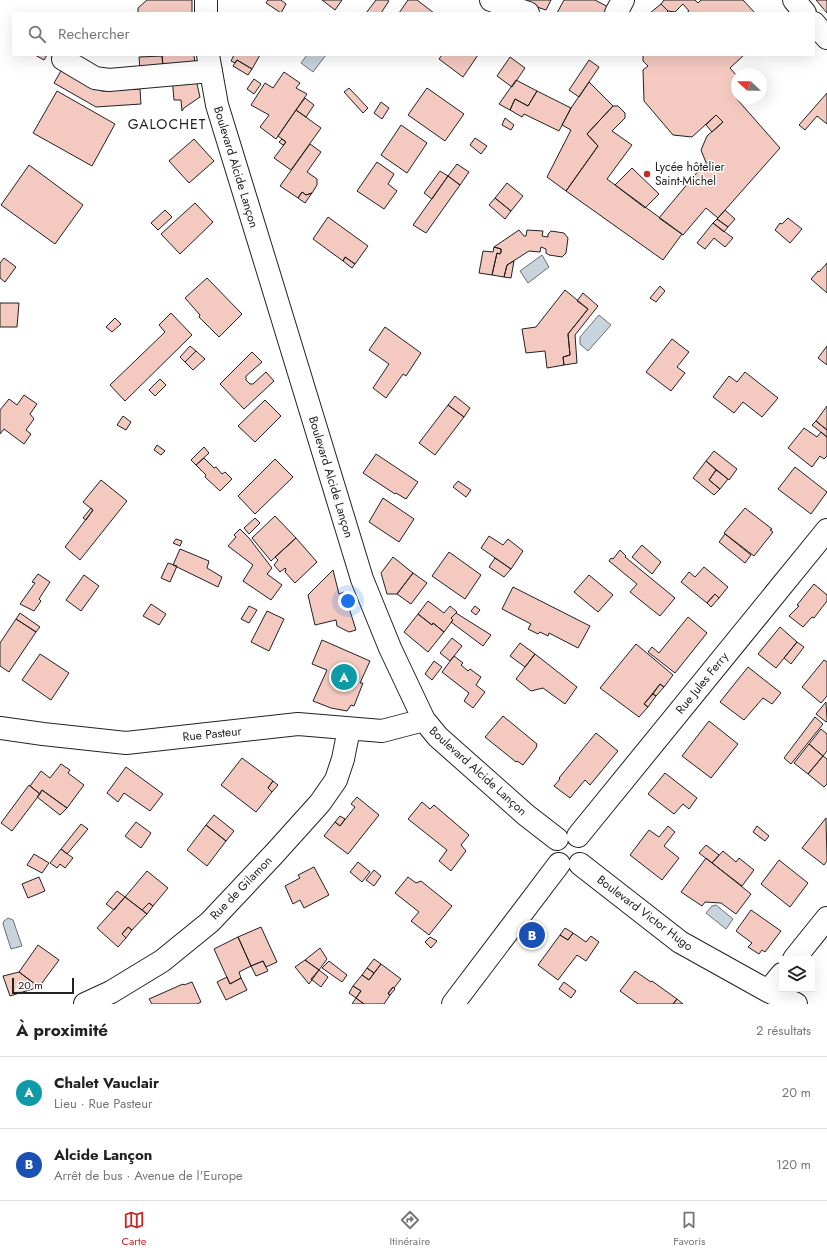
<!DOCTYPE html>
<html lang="fr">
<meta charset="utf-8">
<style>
:root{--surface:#fff;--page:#f6f6f6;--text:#222;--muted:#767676;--line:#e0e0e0;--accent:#c62828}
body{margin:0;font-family:Jost,sans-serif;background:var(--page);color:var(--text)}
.controls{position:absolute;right:12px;bottom:12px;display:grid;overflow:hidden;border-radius:0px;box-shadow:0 4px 16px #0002}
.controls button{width:36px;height:36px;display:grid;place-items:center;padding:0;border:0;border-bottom:1px solid var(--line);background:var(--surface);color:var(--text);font:20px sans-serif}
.compass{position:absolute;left:731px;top:68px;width:36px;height:36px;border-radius:50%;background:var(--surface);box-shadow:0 4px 16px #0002;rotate:292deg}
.scale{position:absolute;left:12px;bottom:10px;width:62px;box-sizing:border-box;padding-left:4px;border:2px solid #222;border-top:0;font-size:11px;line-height:14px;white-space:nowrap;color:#222;-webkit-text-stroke:3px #fff;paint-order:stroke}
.you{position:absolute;left:348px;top:601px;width:14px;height:14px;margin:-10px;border:3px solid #fff;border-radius:50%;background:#1a73e8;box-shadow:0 0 0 6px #1a73e833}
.badge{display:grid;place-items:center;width:26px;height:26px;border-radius:50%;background:var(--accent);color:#fff;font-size:13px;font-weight:700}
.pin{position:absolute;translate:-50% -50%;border:2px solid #fff;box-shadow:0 1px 4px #0006}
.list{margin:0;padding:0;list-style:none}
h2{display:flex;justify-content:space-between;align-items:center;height:52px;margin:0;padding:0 16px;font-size:17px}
h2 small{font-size:13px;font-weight:400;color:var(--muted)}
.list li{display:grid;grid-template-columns:26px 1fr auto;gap:12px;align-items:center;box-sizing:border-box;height:72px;padding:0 16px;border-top:1px solid var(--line)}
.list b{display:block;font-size:15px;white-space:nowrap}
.list p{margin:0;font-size:13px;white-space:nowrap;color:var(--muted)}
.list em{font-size:13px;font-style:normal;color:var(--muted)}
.icon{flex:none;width:22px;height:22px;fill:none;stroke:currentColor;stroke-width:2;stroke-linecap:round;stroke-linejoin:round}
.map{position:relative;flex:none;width:827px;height:1004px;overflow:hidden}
.search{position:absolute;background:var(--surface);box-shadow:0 4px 16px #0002;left:12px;right:12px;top:12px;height:44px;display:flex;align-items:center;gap:10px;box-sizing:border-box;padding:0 14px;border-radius:0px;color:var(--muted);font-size:15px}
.sheet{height:196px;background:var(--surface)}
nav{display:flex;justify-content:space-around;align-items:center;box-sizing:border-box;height:56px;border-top:1px solid var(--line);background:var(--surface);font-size:11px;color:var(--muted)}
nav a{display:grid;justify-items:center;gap:2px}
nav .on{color:var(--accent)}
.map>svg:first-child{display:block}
</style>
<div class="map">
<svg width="827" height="1004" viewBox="0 0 827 1004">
<rect width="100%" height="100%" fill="#fff"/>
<!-- water -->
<path fill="#c7d3dd" stroke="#6f6f6f" d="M307,55H326L313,72L301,63Z
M542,255L549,267L528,283L520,271Z
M599,315L611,325L588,351L580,344V337Z
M716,905L733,919L726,929L706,913L712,906Z
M8,918L13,920L22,946L11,949L3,924L4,921Z"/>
<!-- building -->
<path fill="#f3c9c0" stroke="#222" d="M147,0H192V13H138V8Z
M268,0H281L286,4L281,13L266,3Z
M322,0H342L335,10Z
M376,0H387L389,1L381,13H366Z
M408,0H417L434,13H399Z
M523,0H551L546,10L522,2Z
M564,0H595L610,8L607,13H557Z
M664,0H695L698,3L701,0H743L755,13H686L689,11L683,4L675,12L668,11L661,4Z
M816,0H827V13Z
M661,4L668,11L666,13H650Z
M35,55H47L44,60Z
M162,55H194L197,84L200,97L184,108L182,111L181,100H174L171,65H163Z
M234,55H260L252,69L237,60L235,63L231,61Z
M442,55H478L463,77L439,59Z
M643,55H744L730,68L737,76V96L736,98L780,148L718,218L706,208L683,235L659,218L704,164L707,165L701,150L707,136L723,122L716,115L692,137L673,135L644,101L643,70L648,66L643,61Z
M162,56L163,69L140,70L139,57Z
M510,57L525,68L512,87L497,76Z
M237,60L252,69L248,75L233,66Z
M589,60L599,67L579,97L569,90Z
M62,69L102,91L140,89L141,104L96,107L54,83Z
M284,72L300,83L296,88L307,94L276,139L260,127L269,115L251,105L265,83L273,88Z
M254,79L261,84L254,94L247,89Z
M516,80L537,91L528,106L515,99L510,110L499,104Z
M589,82L613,106L587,134L598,146L566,191L547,177L571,130L562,125L571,108Z
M349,88L368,108L363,113L344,92Z
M427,88L464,114L445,141L408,115Z
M57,91L115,124L92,166L33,133Z
M537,91L571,108L559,131L524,114L522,117L510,110L515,99L528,106Z
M827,93V124L817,116L805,130L799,125Z
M305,98L314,105L306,117L296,110Z
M381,102L389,108L382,119L374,113Z
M613,106H618L625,113V118L612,131L632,145L607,179L682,234L663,260L566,191L598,146L587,134Z
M296,110L321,128L291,170L274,158L286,142L278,136Z
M716,115L723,122L712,132L706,125Z
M505,118L514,125L511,130L502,125Z
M401,125L427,143L407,173L381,155Z
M475,138L487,146L481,154L470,145Z
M194,139L214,161L189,183L169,161Z
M282,139L286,142L283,145L279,142Z
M310,144L321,152L307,172L317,179V185L312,193L306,195L302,192L298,198L280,186Z
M377,162L394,174L388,184L397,191L384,209L357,191Z
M457,164L469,172L460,185L448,176Z
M29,165L83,205L55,244L1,205Z
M632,168L659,194L645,208L615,185Z
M440,171L448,176L432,199L424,193Z
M448,176L460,185L426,233L413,225Z
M507,183L523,196L511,211L495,198Z
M302,192L306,195L312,193L305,203L298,198Z
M495,198L511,211L505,219L489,205Z
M195,203L213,222L180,254L161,234Z
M165,210L172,217L158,230L151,223Z
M725,210L735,219L728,227L717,219Z
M328,217L368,246L355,264L345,257L343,261L313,239Z
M788,218L802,229L790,243L775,230L780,223L782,224Z
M717,219L728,227L724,232L713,223Z
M713,223L733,238L725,247L714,238L705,249L697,243Z
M519,230L524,236H526L527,230L543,231L542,236L548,237V234L551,231L564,233L568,238L566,253L562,257L549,255L546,253V249L541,247L540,252L529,251L507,265L504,277L492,275L497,253L500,254L501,252V249L494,247Z
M494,247L501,249V252L500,254L497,253L492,275L479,273L483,251L493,252Z
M345,257L355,264L352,268L343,261Z
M4,258L16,267L5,282L0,278V263Z
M514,261L511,278L504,277L507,265Z
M827,263V293L811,279L818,271L819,272Z
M207,278L242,314L219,337L199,317L200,315L185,298Z
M660,286L665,291L656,302L650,298Z
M565,290L588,309L568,334L570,355L563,357L564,365L547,368L545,351L526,353L522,329L536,327Z
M583,293L598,306L575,335L577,363L564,365L563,357L570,355L568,334L588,309L577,301Z
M0,303H19L17,327H0Z
M171,313L192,335L125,401L110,385L165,332L159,325Z
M115,318L121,324L112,332L106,327Z
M385,327L421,353L406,376L403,374L386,398L373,388L389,364L369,350Z
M672,339L689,352L677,367L685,373L671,391L646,372Z
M190,346L196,351L185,362L180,357Z
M827,346V365L818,358Z
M196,351L205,359L193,370L185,362Z
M252,352L262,362L246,376V380L250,384H253L266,372L274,381L244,409L220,384Z
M745,372L778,398L762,417L743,402L734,413L713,397L729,376L737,382Z
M160,379L166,385L155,396L149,390Z
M24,395L37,404L30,414L34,419L26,430L31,434L24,444L4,429L0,434V410L9,399L17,405Z
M455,396L470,408L464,417L448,405Z
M265,400L281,416L255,442L238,426Z
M448,405L464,417L435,455L419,443Z
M827,406V430L816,421Z
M123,416L131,422L126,430L117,425Z
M816,421L827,430V437L812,425Z
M804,428L817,437L821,432L827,437V456L824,459L820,456L812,467L788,448Z
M157,445L165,451L161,455L154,450Z
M204,447L209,453L196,465L191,460Z
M714,451L737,469L729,480L706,461Z
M376,454L418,482L406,499L396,493L395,494L363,473Z
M204,458L214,468L216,467L222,474L225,472L232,479L220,491L205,477L206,475L196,465Z
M275,459L293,477L255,514L238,496Z
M706,461L716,470L709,480L720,489L714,495L693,478Z
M795,467L827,492L811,514L778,489Z
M716,470L728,479L720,489L709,480Z
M101,480L127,501L80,560L65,547L93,510L83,502Z
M458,481L471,490L466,497L453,487Z
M383,498L414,519L399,542L369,522Z
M91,508L93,510L86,520L83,518Z
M745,508L772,529L770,530L773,532L754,556L724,533Z
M275,516L296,538L271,561L252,538Z
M255,518L260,523L249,534L244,528Z
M240,529L249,538L272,568L267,574L282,585L271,600L243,581L253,565L228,546L236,537L234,535Z
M725,534L751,555L745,563L719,542Z
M489,536L503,545L508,539L523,551L511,569L481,548Z
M296,538L317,562L295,583L285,572L286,569L285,568L280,572L274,565L278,560L275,557Z
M176,539L182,541L180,546L173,543Z
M642,545L661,562L652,574L632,557Z
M180,549L209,561L207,568L222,577L218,587L173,565Z
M620,550L626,556L625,557L675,598L660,616L630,592L637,584L609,561L611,558L613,559Z
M449,552L481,575L465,599L432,576Z
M393,557L413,573L397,594H387L381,573Z
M495,558L511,569L504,577L489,567Z
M168,563L177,566L170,582L161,578Z
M704,567L728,587L719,598L715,594L707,603L681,582L689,572L695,577Z
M333,570L339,594L344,592L356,630L349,632L337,626L336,620L315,625L308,595Z
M413,573L427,583L411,604L397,594Z
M38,574L50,582L39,599L41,601L34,611L20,604L35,583L32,582Z
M84,575L99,586L81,611L66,600Z
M589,575L613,595L598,612L574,592Z
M814,584L827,595V601L814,618L812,617L803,627L789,616L799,606L797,605Z
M513,587L590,626L578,648L549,633L548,636L540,632L538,634L528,629L531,624L502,609Z
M715,594L719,598L711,607L707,603Z
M428,601L444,613L450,606L457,612L451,618L453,620L444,632L433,623L432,625L418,614Z
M151,604L166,614L159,625L143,616Z
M249,606L257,610L249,623L241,619Z
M475,606L480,610L476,615L471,611Z
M267,611L284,619L269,651L251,642Z
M20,613L40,627L36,632L16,619Z
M456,613L491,635L483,646L451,622L453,620L451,618Z
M418,614L432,625L433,623L444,632L428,652L404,632Z
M688,617L707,633L675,673L648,652L652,647L659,653Z
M16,619L36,632L9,672L0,666V643Z
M780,627L797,642L776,668L758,654Z
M452,638L462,646L450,661L440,653Z
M322,640L370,661L360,683H363L354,706L351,705L347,711L331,708L313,701L327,670L312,664Z
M797,642L804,647L791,664L784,658Z
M520,643L535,654L525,667L510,656Z
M636,644L673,675L664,687L660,684L644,704L648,707L639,717L600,688Z
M40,654L69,673L51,700L22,680Z
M535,654L577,687L565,704L543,688L531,691L516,679Z
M454,656L463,663L461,665L468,671L470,669L481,677L476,685L485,692L473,708L464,701L469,693L442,672Z
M824,660L827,662V696L821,703L802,687Z
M434,661L442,667L432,680L425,674Z
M748,667L781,693L772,704L763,698L744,720L720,702Z
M660,684L664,687L656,696L653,694Z
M653,694L656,696L648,707L644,704Z
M826,702L827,721L826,722L816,714Z
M503,716L537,744L536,748L523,765L517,761L516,762L485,737Z
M815,717L823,724L791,764L784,758Z
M709,721L738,744L711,778L682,756Z
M821,729L827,734V751L823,756L809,744Z
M596,733L618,751L590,785L585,780L570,798L554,786L560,779L559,778Z
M809,744L823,756L808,774L794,763Z
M823,756L827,759V784L824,787L808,774Z
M242,758L273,781L268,788L272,792L256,812L221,785Z
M61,764L70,770L68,773L84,785L67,808L42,790L40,794L30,786L41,771L50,778Z
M126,767L163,794L150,811L124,793L118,802L107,793Z
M665,773L697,798L689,809L683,804L674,814L648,794Z
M273,781L278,785L272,792L268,788Z
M29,785L40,794L12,831L1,823Z
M42,790L67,808L60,815L37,797Z
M357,797L379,815L348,854L324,836L335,822L340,826L355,807L351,804Z
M422,802L430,809L434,805L469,835L461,845L466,851L451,871L439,861L447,850L408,819Z
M214,815L234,831L226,841L206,825Z
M340,816L345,819L340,826L335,822Z
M826,818L827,861L824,865L802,848Z
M136,822L151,833L141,848L125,836Z
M81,824L88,829L67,854L61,849Z
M206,825L226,841L207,866L187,850Z
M668,826L675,832L664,846L679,858L662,880L630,855L649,830L659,837Z
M757,826L769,836L765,841L753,832Z
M706,845L719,855L712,863L699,853Z
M61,849L73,858L65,868L60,864L57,868L50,863Z
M723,851L736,862L739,858L754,870L742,886L712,863Z
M34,854L49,863L42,873L27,865Z
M706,858L751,894L736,914L721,903L705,902L702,906L681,892Z
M779,860L808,883L790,907L761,884Z
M358,862L370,872L362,882L350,872Z
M314,867L329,895L304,908L300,900L293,904L285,886L300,878L298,875Z
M374,870L381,876L374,886L366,880Z
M147,871L168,888L153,906L149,903L142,910L125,897Z
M39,877L45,891L28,898L22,884Z
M408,877L416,883L421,881L452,906L429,935L411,921L419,912L395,893Z
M117,891L125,897L114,910L106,904Z
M125,897L147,914L132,930L128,927L122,934L126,938L118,947L97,928Z
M149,903L153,906L147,914L142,910Z
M751,910L781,931L765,952L762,950L759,954L748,947L752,943L736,931Z
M128,927L132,930L126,938L122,934Z
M261,927L277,962L266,967L263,961L251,966L238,937Z
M565,928L573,933L568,940L560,935Z
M573,933L586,942L591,936L599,942L586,961L577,955L558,980L538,965L560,935L568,940Z
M238,937L251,966L239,972L241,978L230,984L214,949Z
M430,937L437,941L431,948L425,942Z
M38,945L59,960L39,987L19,972Z
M320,948L327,959L319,970L305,960Z
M374,959L381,964L374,973L367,968Z
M305,960L319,970L309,984L295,967Z
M263,961L268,971L256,976L251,966Z
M329,961L347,975L342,982L322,968Z
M381,964L401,979L394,988L393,987L388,993L390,995L384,1004H364L356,998L361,991L353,986L362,975L369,980Z
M367,968L374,973L369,980L362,975Z
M319,970L328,977L321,987L311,979Z
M635,971L651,982L652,981L677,999L673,1004H638L620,991Z
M19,972L39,987L10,996L3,976Z
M227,977L230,984L241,978L247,990L226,1000L217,982Z
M192,982L201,1002L197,1004H152L149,999L183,984L184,985Z
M564,982L576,991L571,998L559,989Z
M353,986L361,991L356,998L349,993Z
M393,987L395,989L390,995L388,994Z
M356,998L364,1004H352Z
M677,999L683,1004H673Z"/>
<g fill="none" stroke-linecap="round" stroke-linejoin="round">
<!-- minor casing -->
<g stroke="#222" stroke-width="24">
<path id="minor" d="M206,0V13
M491,0L528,13
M616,13L623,0
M208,55L217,105L268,271L362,579L390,648L424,720L438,737L526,815L557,839
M63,59L95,78L109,80L211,71
M0,728L43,734L126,743L298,724L382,731L424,720
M578,836L827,530
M580,864L680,942L768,991L796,1004
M794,959L827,918
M768,991L782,974
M85,1004L111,992L162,961L210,922L275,853L320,803L336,780L343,759L349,729
M453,1004L559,864"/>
</g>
<!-- major casing -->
<g stroke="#222" stroke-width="24">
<path id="major" d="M794,0L805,13
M814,23L827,38"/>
</g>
<!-- minor -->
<use href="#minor" stroke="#fff" stroke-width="22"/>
<!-- major -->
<use href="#major" stroke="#fff" stroke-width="22"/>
</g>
<!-- markers -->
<circle fill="#c62828" stroke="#fff" stroke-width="1.5" cx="647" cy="174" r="4"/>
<g text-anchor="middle" stroke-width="3" stroke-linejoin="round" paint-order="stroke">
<!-- street labels -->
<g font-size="12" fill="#222" stroke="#fff">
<text transform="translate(236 167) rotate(73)" y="4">Boulevard Alcide Lançon</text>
<text transform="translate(331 477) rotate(73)" y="4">Boulevard Alcide Lançon</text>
<text transform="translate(702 683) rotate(-51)" y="4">Rue Jules Ferry</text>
<text transform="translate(212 734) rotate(-6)" y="4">Rue Pasteur</text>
<text transform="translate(478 771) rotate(42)" y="4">Boulevard Alcide Lançon</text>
<text transform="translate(241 888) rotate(-46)" y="4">Rue de Gilamon</text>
<text transform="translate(645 913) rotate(37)" y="4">Boulevard Victor Hugo</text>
</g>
<!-- poi labels -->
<g font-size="12" fill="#222" stroke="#fff" text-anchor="start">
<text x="655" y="171">Lycée hôtelier<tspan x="655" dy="14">Saint-Michel</tspan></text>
</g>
<!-- quarter labels -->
<g font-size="14" letter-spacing="1" fill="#222" stroke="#fff">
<text x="167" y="129">GALOCHET</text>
</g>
</g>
</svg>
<div class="controls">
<button><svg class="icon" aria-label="layers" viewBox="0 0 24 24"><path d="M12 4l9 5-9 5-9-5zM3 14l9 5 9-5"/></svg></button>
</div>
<svg class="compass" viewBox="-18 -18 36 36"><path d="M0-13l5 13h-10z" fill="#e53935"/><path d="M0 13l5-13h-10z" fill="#767676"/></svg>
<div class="scale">20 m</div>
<div class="you"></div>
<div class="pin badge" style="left:344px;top:677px;background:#0f9aa8">A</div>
<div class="pin badge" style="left:532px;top:935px;background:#1a4fb4">B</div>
<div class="search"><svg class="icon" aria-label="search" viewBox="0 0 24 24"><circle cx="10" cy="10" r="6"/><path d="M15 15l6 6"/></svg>Rechercher</div>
</div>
<section class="sheet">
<h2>À proximité<small>2 résultats</small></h2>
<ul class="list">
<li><span class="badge" style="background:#0f9aa8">A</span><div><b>Chalet Vauclair</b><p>Lieu · Rue Pasteur</p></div><em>20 m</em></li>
<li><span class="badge" style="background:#1a4fb4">B</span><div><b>Alcide Lançon</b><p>Arrêt de bus · Avenue de l'Europe</p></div><em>120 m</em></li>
</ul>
</section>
<nav>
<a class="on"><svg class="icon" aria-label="map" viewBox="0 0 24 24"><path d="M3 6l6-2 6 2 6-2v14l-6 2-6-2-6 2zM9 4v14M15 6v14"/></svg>Carte</a>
<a><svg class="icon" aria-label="directions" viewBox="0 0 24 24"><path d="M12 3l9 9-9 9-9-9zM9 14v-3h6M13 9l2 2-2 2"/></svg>Itinéraire</a>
<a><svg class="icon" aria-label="saved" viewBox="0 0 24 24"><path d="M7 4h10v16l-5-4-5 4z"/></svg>Favoris</a>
</nav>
